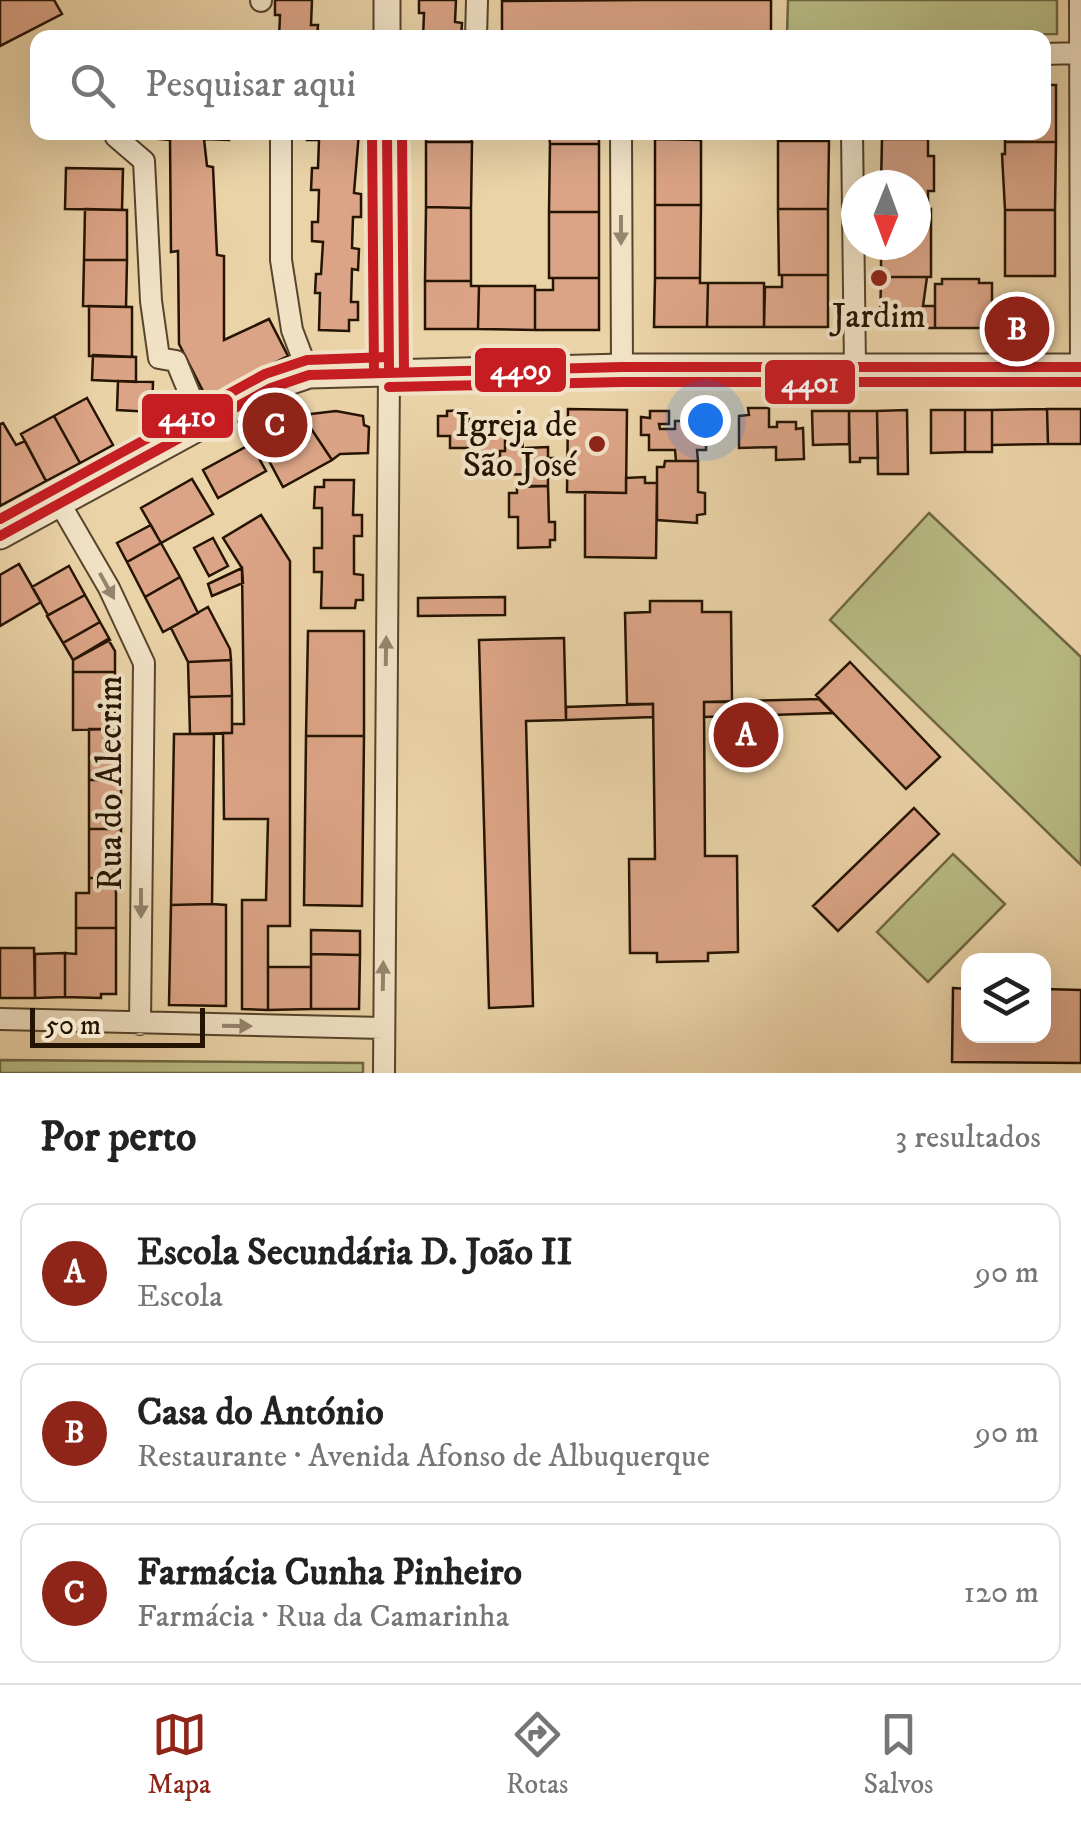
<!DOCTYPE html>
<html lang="pt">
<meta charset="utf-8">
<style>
:root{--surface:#fff;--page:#f6f6f6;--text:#222;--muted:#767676;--line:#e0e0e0;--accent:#8f2418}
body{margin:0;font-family:"IM FELL DW Pica",serif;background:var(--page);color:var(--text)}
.controls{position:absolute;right:30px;bottom:30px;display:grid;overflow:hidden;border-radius:20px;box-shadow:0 10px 40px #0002}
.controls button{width:90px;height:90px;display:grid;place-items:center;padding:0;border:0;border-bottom:2px solid var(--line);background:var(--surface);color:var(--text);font:50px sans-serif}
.compass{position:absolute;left:841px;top:170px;width:90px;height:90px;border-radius:50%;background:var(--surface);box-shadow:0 10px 40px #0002;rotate:181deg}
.scale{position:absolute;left:30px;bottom:25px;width:175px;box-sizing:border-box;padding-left:10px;border:5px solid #251402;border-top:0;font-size:28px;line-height:35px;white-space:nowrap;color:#251402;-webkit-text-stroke:8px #f1e2c6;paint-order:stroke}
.you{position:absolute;left:705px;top:420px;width:35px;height:35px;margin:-25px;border:8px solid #fff;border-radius:50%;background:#1a73e8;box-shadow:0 0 0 15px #1a73e833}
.badge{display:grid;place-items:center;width:65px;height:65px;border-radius:50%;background:var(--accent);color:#fff;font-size:32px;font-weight:700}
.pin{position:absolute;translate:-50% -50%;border:5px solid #fff;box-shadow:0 2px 10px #0006}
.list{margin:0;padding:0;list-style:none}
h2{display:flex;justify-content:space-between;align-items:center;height:130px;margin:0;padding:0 40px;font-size:42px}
h2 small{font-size:32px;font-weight:400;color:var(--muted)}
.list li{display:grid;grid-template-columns:65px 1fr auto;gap:30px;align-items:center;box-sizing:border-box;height:140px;margin:0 20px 20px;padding:0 20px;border:2px solid var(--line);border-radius:20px}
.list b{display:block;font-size:38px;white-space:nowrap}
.list p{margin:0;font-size:32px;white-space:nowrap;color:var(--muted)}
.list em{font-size:32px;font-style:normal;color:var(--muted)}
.icon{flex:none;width:55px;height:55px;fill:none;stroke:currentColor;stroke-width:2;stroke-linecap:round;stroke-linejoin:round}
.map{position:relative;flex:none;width:1081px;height:1073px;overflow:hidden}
.search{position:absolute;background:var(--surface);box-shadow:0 10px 40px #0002;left:30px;right:30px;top:30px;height:110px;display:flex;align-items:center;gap:25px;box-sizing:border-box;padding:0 35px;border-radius:20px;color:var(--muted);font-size:38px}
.sheet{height:610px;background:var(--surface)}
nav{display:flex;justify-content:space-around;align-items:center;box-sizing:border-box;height:140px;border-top:2px solid var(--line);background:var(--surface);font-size:28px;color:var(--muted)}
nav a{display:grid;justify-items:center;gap:5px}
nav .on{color:var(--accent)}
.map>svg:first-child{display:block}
</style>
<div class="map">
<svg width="1081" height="1073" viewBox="0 0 1081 1073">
<rect width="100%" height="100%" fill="#ead3a7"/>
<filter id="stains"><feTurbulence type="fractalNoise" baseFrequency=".002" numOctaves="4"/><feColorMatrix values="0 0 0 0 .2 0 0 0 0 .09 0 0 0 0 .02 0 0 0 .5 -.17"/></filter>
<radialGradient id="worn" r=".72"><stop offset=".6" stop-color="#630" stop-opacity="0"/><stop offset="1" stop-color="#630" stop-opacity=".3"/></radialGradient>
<!-- park -->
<path fill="#b9bc85" stroke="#6f6844" stroke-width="2.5" d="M788,0H1057V34L787,36Z
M929,513L1081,657V865L830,620Z
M953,854L1005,904L928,982L877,932Z
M0,1060L363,1063V1073H0Z"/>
<!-- building -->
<path fill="#dba486" stroke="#251402" stroke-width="2.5" d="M0,0H54L62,14L0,46Z
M275,0H312L311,25H318L317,38H279L280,15H275Z
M419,0H456L455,22L462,23L461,38H423L424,13H419Z
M644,0H771V33L502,35V1Z
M1044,85H1056V142H1005V132H1044Z
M139,132H229V140L204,139L207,166L213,167L217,255L224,256V340L269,319L288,356L206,397L179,344L178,251L171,252L170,140L139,137Z
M308,132H359L354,193L361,194V217H353L352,248L359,249L358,270L352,269L351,302H358V320H349V331L319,330L320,293H315L316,274H321L323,242L312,241V222H318L319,190H311L312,168H318L319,140H307Z
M426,132H469L472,142H426Z
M549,132H599V144H550Z
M655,132L701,133V140L655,139Z
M778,132H829V141H778Z
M878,132H928V139H882Z
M655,139L701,140V205H655Z
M882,139H928V156H934V191H928V204H916V185H881Z
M778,141H829L828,209H778Z
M426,142H472L471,208L426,207Z
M1005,142H1056L1055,210H1005L1002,154H1005Z
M550,144H599V212H549Z
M66,168L123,169L122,210L65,209Z
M916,204H928V210L931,209V277H881V245H916Z
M655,205H701L700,278H655Z
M426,207L471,208V281H425Z
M85,209L127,210V260H84Z
M778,209H828V275H779Z
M1005,210H1055V276H1005Z
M549,212H599V278H549Z
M84,260H127L126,307L83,306Z
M782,275H828V327H764L765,287H782Z
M881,277H927L923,306H935V328H880Z
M553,278H599V330H535V290H553Z
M655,278H700V283H708L707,327H654Z
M942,279H979V283H992V328H935V284H942Z
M425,281H471V286H479L478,329H425Z
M708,283H764V327H707Z
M479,286H535V330L478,329Z
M89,306L132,307V357L89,356Z
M93,355L136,357V382L92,380Z
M118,381L153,382L152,412L117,410Z
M87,398L113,445L80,463L54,416Z
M748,408H769V427H777V422H796V429L803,428L804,459L776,460V447L739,448V416L749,415Z
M568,409L627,410L626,493L567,492Z
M1047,409H1081V444H1048Z
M1047,409L1048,444L992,445V410Z
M469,410V430L475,429V422H496V429H505V451H500V462H475L474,448H450V436H438V416H447V411Z
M907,410L908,474H878L877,411Z
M931,410H965V452L931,453Z
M965,410H992V452H965Z
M336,411L363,416L364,425L369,427L368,453L340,454L332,460L302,415Z
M650,411H669V424H659L660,429H675V421H698V429L706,428V450H697L698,461H676L675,450H649V435H641V417L650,418Z
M812,411H849V444L813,445Z
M849,411H877L878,458H860V462H850Z
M302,415L332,460L283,487L259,442Z
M54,416L80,463L46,481L21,434Z
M3,423L16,445L25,441L46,481L0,506V424Z
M522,435L523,454H526V448L548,447V458H557V473H548V486H528V474L500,475V451H505V436Z
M251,444L266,471L218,498L203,470Z
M665,461H698V492L705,493V514L697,515V523L657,520V467H664Z
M645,477V483H657L656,558L585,557V492L626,493V478Z
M192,479L213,514L161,543L141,508Z
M324,480H354L353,515H362V536H354V574L363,575V600H356L355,608H321L322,572H314V548H322V508H314L315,487H324Z
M548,486L549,522H555V540H550V547L518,548V517H509V493H517V487Z
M261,515L290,561V926H268V1010L242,1009V900H266L268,819H224L223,733H232V724H244L242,568L223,538Z
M151,525L161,543L127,562L117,543Z
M213,538L228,566L209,576L194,548Z
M161,543L180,577L145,597L127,562Z
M19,564L41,602L0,626V575Z
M69,566L85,595L48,615L32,587Z
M242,568L243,583L212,596L208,584Z
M180,577L198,613L163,632L145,597Z
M85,595L100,622L63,643L47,616Z
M505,597V615L418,616V598Z
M650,601H702V612H731L732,702H704L705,856H737L738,952L708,953V961L657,962V953H630L629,859H655L653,704H627L625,613L650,612Z
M208,607L230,649L231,660L188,662L171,628Z
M100,622L110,640L73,660L63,643Z
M308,631H364V736H306Z
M564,638L566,720L526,721L533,1006L489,1008L479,640Z
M108,639L115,651V672H73V660Z
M231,660L232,696L189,697L188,662Z
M850,662L940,757L906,789L816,695Z
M73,672H115V729L73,730Z
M232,696V733L190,734L189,697Z
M819,699L833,713L704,717V702Z
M653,704V717L566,720V707Z
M89,729H121V780H89Z
M174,734H214L212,904L171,905Z
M306,736H364L362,906L304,905Z
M89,780H121V829H89Z
M914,808L939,834L838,931L813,906Z
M89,829H121V878H89Z
M89,878H116V928H76V893H89Z
M212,904L226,905V1006L169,1005L171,905Z
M76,928H116V994H101V998L65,997V953L76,954Z
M311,930L360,931V955L311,954Z
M0,948H34L35,998H0Z
M65,953V997L35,998V954Z
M311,954L360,955L359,1009H311Z
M268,967H311V1009L268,1010Z
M953,988L968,989V1036H1044V989L1081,990V1063L952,1062Z"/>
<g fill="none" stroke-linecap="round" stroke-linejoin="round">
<!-- minor casing -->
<g stroke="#56442b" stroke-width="24">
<path id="minor" d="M1080,0L1081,367
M261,1V0
M476,38L477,0
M1044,54L1081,53
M116,132V137L144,161L151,301L159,358L176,361L202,424
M281,132V260L292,330L309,375
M621,132L622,367
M852,132L855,367
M59,502L109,588L144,663L140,1024
M0,1019L383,1028
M384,1073L389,372"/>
</g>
<!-- tertiary casing -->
<g stroke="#56442b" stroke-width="29">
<path id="tertiary" d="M387,0V38
M387,132L389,372
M0,536L271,388L309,375L622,367H1081"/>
</g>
<!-- minor -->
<use href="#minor" stroke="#f1e2c6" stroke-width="20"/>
<!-- tertiary -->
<use href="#tertiary" stroke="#f1e2c6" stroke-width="25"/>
<!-- bus-1 casing -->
<g stroke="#f1e2c6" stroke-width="18">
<path id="bus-1" d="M387,132L389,372
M0,536L271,388L309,375L622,367H1081"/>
</g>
<!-- bus-2 casing -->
<g stroke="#f1e2c6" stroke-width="18">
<path id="bus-2" d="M372,132L374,372
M389,387L622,382H1081"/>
</g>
<!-- bus-3 casing -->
<g stroke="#f1e2c6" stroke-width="18">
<path id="bus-3" d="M402,132L404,372
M0,519L265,374L307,360L388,357"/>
</g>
<!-- bus-1 -->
<use href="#bus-1" stroke="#c61d23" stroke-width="10"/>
<!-- bus-2 -->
<use href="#bus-2" stroke="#c61d23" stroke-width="10"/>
<!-- bus-3 -->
<use href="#bus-3" stroke="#c61d23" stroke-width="10"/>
</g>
<!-- one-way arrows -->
<defs><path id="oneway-solid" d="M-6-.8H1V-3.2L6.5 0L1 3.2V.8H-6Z" transform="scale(2.5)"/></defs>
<g fill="#95856e">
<use href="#oneway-solid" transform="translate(621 230) rotate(90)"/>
<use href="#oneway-solid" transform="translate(107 586) rotate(61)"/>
<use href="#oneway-solid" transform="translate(386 651) rotate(-89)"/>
<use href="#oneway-solid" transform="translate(141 903) rotate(90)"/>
<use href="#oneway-solid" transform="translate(383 976) rotate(-89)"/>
<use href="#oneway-solid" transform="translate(237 1026) rotate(1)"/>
</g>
<!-- markers -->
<g fill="#8f2418" stroke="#f1e2c6" stroke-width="4">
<circle cx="879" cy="278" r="10"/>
<circle cx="597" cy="444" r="10"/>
</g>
<g text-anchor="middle" stroke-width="8" stroke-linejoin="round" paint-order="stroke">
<!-- poi labels -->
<g font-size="35" fill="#251402" stroke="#f1e2c6">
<text x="879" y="327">Jardim</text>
<text x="577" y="436" text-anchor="end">Igreja de<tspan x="577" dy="40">São José</tspan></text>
</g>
<!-- street labels -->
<g font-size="35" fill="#251402" stroke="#f1e2c6">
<text transform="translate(109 783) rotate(-90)" y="12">Rua do Alecrim</text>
</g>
</g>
<g stroke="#f1e2c6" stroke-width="4">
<rect x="473" y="346" width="95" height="48" rx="10" fill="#c61d23"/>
<rect x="763" y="358" width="94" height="48" rx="10" fill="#c61d23"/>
<rect x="140" y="392" width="95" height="48" rx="10" fill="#c61d23"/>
</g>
<g font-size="28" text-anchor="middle" font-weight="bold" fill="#fff">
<text x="521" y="379">4409</text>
<text x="810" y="392">4401</text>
<text x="187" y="426">4410</text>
</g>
<rect width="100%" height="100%" filter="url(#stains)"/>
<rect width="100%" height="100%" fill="url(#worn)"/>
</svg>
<div class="controls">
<button><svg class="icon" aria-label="layers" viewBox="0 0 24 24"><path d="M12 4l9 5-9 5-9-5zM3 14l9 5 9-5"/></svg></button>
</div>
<svg class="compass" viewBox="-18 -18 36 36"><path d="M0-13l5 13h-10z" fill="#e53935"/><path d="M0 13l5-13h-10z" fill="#767676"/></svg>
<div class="scale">50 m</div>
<div class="you"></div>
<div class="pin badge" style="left:746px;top:735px">A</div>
<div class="pin badge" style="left:1017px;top:329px">B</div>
<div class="pin badge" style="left:275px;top:425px">C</div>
<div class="search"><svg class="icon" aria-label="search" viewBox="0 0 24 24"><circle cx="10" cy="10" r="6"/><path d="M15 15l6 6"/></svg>Pesquisar aqui</div>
</div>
<section class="sheet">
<h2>Por perto<small>3 resultados</small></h2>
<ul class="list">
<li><span class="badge">A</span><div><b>Escola Secundária D. João II</b><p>Escola</p></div><em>90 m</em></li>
<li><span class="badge">B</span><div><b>Casa do António</b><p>Restaurante · Avenida Afonso de Albuquerque</p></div><em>90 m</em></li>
<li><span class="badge">C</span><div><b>Farmácia Cunha Pinheiro</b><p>Farmácia · Rua da Camarinha</p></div><em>120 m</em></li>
</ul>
</section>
<nav>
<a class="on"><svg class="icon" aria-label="map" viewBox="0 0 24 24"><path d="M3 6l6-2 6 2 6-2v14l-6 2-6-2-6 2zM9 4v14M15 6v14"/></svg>Mapa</a>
<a><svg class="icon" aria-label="directions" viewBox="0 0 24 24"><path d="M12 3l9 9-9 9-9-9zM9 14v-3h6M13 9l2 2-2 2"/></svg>Rotas</a>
<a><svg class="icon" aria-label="saved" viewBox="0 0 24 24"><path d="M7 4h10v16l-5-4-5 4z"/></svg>Salvos</a>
</nav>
